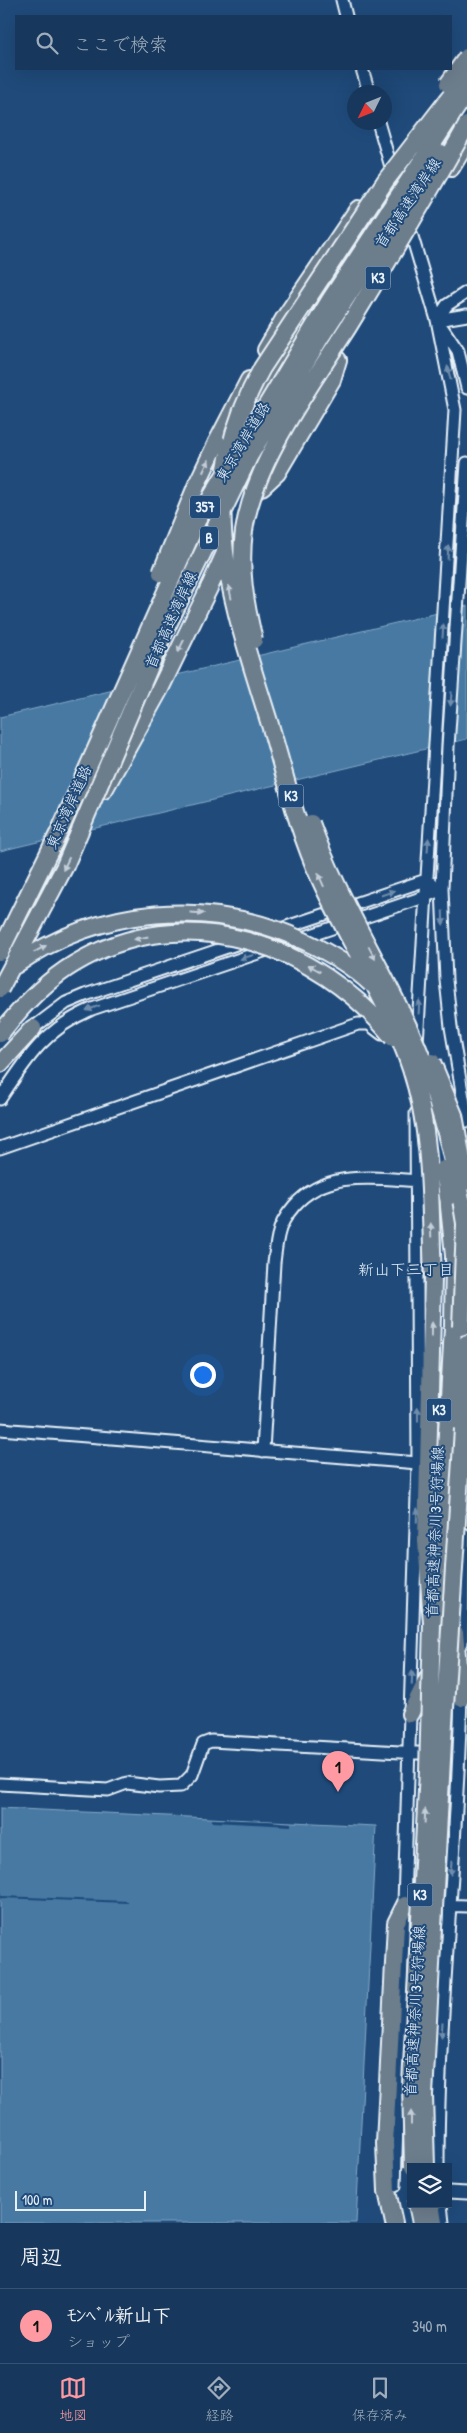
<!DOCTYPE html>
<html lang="ja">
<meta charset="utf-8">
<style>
:root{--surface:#17385c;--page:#203f62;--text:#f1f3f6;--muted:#9eacbb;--line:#365272;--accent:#ff9aa2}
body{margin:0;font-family:"Patrick Hand","Klee One",sans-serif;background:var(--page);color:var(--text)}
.controls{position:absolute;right:15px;bottom:15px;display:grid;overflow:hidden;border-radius:0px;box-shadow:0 5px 20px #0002}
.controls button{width:45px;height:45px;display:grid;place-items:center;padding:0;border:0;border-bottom:1px solid var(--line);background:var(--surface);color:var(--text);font:25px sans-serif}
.compass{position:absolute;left:347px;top:85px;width:45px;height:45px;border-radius:50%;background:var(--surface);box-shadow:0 5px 20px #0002;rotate:227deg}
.scale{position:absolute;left:15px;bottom:12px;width:131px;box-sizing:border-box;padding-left:5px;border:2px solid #e8f1f8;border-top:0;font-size:14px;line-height:18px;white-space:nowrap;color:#e8f1f8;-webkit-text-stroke:4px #1f4a7a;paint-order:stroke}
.you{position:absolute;left:202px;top:1374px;width:18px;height:18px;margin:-12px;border:4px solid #fff;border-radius:50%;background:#1a73e8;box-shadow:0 0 0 8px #1a73e833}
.badge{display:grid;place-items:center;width:32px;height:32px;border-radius:50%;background:var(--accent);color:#111;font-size:16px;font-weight:700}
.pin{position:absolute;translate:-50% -41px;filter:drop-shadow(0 1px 2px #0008)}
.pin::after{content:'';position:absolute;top:26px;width:18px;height:15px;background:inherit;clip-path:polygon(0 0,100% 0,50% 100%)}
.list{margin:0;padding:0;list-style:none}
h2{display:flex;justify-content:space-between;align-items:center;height:65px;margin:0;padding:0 20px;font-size:21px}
h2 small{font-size:16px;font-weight:400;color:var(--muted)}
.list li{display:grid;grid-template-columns:32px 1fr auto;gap:15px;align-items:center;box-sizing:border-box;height:75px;padding:0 20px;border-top:1px solid var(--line)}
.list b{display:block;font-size:19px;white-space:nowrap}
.list p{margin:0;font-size:16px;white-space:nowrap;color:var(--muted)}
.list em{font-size:16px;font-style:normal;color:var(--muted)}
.icon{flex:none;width:28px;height:28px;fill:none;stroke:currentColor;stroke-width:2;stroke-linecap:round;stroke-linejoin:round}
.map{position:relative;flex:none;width:467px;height:2223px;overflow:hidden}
.search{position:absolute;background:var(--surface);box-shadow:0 5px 20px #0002;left:15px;right:15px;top:15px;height:55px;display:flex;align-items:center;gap:12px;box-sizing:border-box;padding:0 18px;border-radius:0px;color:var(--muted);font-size:19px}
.sheet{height:140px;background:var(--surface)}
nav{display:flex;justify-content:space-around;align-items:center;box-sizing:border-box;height:70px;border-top:1px solid var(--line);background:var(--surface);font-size:14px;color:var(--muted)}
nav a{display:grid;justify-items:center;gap:2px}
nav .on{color:var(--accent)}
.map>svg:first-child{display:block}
</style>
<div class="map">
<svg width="467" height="2223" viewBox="0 0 467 2223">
<rect width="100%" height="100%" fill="#1f4a7a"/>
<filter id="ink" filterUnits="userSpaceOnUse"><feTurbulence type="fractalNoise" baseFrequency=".02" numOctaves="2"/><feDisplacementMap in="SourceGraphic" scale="10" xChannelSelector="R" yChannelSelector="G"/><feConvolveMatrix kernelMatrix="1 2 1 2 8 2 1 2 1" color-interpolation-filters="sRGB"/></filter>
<g filter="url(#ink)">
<!-- water -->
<path fill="#4679a3" stroke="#87a9c5" d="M467,606V739L0,851V717Z
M0,1808L376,1826L356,2223H0Z"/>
<!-- pier -->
<path fill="#1f4a7a" d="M212,1819L268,1821L291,1823V1826L212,1822Z
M0,1873L1,1896L128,1901V1903L1,1898L0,1901Z"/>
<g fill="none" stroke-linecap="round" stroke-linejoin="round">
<!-- minor casing -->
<g stroke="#e8f1f8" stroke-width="15">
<path id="minor" d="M342,0L346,16
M362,69L369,92
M378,122L400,198
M408,223L437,320L455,410L417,1044
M437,320L447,305L467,292
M437,320L467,315
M439,323L458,351L467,388
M467,463L448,747L442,889L446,980L451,1027L467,1121
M33,1028L66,1003L85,995L426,880L432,883
M0,1099C27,1058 45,1029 92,1009L424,897L442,889
M0,1148L358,1024H369L382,1034
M0,1429L418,1463
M263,1451L274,1263C275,1254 276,1245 278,1236C280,1225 287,1214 294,1206C327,1168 378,1179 423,1181
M462,1643L464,1534
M0,1784L108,1790L127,1783L159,1787L181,1786L192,1775L203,1744L211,1741L435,1754
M441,1905L467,1906
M438,2167C438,2008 458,1850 461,1691
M395,2186L418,1463L416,1113
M448,2192L467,2193
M441,2204L443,2223"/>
</g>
<!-- highway casing -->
<g stroke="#e8f1f8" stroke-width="20">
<path id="highway" d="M451,168L467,142
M266,350L285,317L358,209
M243,426L298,325
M217,442L249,380
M262,487L277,473L332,380L338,360
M104,790L160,689L210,586
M0,1064L33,1028
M463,1429L467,1343
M432,1623L426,1540L433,1279
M455,1633L461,1698
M410,1714L437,1660L443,1610L440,1557L453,1327L454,1256L448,1197
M417,2204L421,2223
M431,2204L434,2223
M394,2223L387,2191L385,2143L396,1923L405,1905"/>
</g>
<!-- minor -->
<use href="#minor" stroke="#1f4a7a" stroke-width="11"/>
<!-- highway -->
<use href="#highway" stroke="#6c7d8c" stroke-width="16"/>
<!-- highway-bridge casing -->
<g stroke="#e8f1f8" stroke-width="20" stroke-linecap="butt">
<path id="highway-bridge" d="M448,84L467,57
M161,573L197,484L217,442
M210,586L224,555
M254,640C245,604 239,568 244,531C254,462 311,385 348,327C389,260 429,193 467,125
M311,823C336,894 377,958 408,1026C439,1091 456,1164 467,1235
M0,952L60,830L198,519L330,300L467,92
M14,966C99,906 210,897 304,941C328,952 352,966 371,984
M0,989L65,866L164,633L249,457L322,335L441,153
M0,1034C21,1007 44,982 74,964C184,897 318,944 393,1038
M432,1062L454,1115L466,1182
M444,1169L448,1197
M433,1279C430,1210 433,1135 411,1069C389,1002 349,943 320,879C298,831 286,779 271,728C231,598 190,498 262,368L386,180L467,75
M461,1327L465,1225
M413,2167L411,2084L428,1771L432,1623
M426,2167L424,2095L444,1722L463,1429"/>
</g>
<!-- highway-bridge -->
<use href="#highway-bridge" stroke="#6c7d8c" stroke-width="16"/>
</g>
<!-- one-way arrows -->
<defs><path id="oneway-solid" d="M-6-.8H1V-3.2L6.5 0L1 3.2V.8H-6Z" transform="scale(1.25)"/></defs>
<g fill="#6f8dac">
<use href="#oneway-solid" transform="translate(449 373) rotate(-103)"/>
<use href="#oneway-solid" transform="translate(448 552) rotate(-87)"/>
<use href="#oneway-solid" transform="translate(443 631) rotate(-86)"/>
<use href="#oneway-solid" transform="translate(451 699) rotate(94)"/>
<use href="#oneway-solid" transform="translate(428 845) rotate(-86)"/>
<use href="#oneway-solid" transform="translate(388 893) rotate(-19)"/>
<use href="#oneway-solid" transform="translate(443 918) rotate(88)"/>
<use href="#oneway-solid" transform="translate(247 957) rotate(162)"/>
<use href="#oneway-solid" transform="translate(419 1007) rotate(-87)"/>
<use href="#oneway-solid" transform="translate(93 1008) rotate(159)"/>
<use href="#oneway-solid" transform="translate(418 1414) rotate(-90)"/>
<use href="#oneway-solid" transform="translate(417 1515) rotate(-88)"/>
<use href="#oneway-solid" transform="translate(412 1678) rotate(-88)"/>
<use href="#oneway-solid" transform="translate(451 1868) rotate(94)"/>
<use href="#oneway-solid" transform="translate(442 2030) rotate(94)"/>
</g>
<g fill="#c3ced8">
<use href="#oneway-solid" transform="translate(206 466) rotate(-65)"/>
<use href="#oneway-solid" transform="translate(230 592) rotate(-102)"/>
<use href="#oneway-solid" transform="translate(181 646) rotate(116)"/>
<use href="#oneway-solid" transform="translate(66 864) rotate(116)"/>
<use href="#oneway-solid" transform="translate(321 880) rotate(-114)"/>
<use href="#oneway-solid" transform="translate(197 913) rotate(3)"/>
<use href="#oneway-solid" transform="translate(141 938) rotate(168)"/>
<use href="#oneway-solid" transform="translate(40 949) rotate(-29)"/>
<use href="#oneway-solid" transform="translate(372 953) rotate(62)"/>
<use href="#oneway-solid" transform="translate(314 968) rotate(-150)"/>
<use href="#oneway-solid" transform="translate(431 1230) rotate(-92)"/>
<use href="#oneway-solid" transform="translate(432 1329) rotate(-89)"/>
<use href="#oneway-solid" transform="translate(425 1816) rotate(-87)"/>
<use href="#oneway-solid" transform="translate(411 2118) rotate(-90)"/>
</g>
</g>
<g text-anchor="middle" stroke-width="4" stroke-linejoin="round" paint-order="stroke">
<!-- shield labels -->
<g fill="#1f4a7a" stroke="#acbfd2" stroke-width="1">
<rect x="365.5" y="266.5" width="25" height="23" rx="4"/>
<rect x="190" y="495.5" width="30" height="23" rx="4"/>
<rect x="200" y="526.5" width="18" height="23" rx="4"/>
<rect x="278.5" y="784.5" width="25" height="23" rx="4"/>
<rect x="426.5" y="1398.5" width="25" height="23" rx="4"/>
<rect x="407.5" y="1883.5" width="25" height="23" rx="4"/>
</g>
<g font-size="14" font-weight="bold" fill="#e8f1f8">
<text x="378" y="283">K3</text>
<text x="205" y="512">357</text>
<text x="209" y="543">B</text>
<text x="291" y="801">K3</text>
<text x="439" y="1415">K3</text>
<text x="420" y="1900">K3</text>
</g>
<!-- street labels -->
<g font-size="15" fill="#e8f1f8" stroke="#1f4a7a">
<text transform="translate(408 203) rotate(-56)" y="5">首都高速湾岸線</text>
<text transform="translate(243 442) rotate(-59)" y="5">東京湾岸道路</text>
<text transform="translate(171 620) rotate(-66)" y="5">首都高速湾岸線</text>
<text transform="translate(69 807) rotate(-66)" y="5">東京湾岸道路</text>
<text transform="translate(435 1532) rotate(-88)" y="5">首都高速神奈川3号狩場線</text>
<text transform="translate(415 2011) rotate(-87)" y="5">首都高速神奈川3号狩場線</text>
</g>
<!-- neighbourhood labels -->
<g font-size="16" fill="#e8f1f8" stroke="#1f4a7a">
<text x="406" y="1275">新山下三丁目</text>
</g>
</g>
</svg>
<div class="controls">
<button><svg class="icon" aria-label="layers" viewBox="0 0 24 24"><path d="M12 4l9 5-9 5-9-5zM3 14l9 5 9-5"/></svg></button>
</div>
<svg class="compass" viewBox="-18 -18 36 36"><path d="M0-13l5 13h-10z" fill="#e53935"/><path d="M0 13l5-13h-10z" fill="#9eacbb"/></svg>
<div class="scale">100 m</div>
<div class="you"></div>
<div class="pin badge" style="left:338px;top:1792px">1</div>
<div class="search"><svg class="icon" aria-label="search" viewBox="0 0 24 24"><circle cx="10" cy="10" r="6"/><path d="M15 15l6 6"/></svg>ここで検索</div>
</div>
<section class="sheet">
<h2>周辺<small></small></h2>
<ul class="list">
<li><span class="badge">1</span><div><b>ﾓﾝﾍﾞﾙ新山下</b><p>ショップ</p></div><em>340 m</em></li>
</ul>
</section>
<nav>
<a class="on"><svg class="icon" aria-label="map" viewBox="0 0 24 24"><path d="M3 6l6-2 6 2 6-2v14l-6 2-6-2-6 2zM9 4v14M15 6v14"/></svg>地図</a>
<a><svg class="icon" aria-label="directions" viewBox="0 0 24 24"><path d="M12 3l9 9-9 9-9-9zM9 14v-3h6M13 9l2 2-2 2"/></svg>経路</a>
<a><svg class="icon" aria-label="saved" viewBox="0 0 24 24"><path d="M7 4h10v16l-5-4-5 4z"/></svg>保存済み</a>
</nav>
